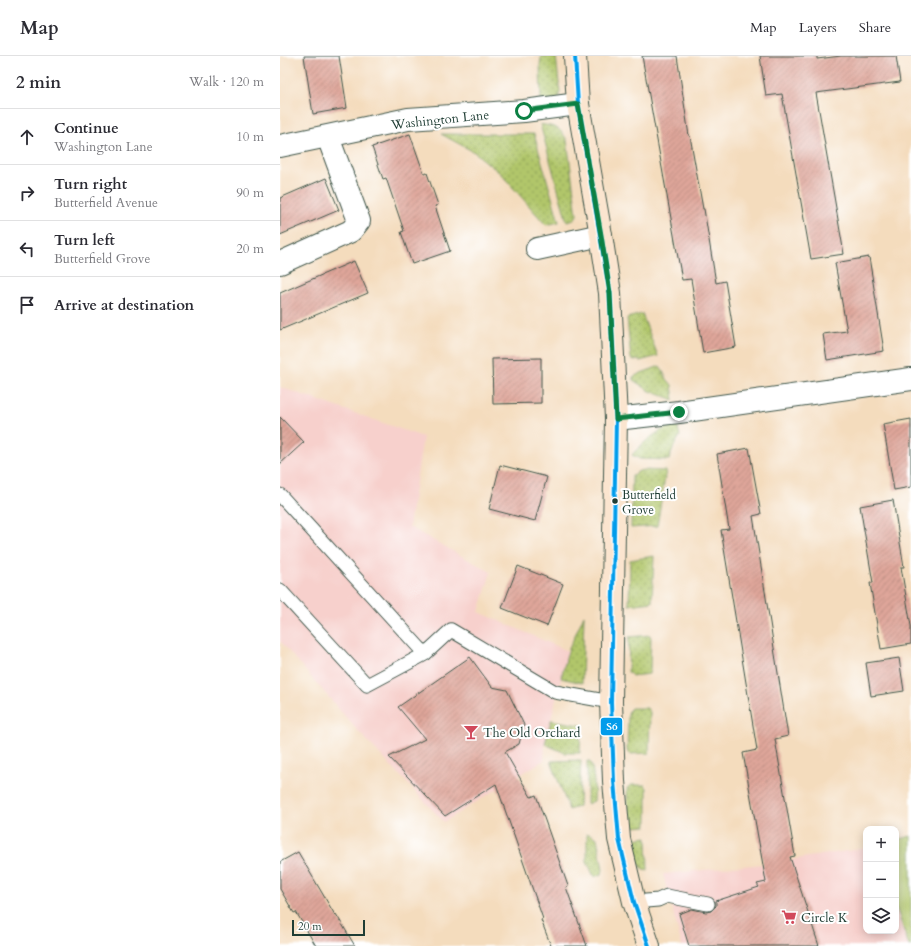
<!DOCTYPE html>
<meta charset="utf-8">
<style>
:root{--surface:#fff;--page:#f2f2f3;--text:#2b2b33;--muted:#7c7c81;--line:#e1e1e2}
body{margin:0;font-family:Cardo,serif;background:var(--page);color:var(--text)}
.controls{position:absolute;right:12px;bottom:12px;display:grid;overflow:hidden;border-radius:8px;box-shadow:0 2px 10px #0003}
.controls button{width:36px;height:36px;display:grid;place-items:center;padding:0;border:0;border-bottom:1px solid var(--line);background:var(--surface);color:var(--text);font:20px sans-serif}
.scale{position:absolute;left:12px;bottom:10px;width:73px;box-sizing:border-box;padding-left:4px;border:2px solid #1f3d34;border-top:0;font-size:11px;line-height:14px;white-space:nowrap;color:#1f3d34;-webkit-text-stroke:3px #fff;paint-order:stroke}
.stop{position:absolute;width:12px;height:12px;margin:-9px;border:3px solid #0b8043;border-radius:50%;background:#fff}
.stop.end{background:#0b8043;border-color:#fff;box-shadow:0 1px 4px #0008}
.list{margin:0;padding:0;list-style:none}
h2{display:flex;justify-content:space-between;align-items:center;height:52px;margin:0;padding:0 16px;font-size:17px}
h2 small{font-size:13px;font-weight:400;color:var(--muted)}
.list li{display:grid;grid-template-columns:26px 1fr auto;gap:12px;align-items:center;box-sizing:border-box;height:56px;padding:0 16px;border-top:1px solid var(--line)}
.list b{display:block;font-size:15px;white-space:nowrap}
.list p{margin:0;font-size:13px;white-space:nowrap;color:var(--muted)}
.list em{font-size:13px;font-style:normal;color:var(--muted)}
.icon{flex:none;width:22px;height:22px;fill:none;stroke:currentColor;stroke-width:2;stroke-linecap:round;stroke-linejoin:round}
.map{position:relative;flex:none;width:631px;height:890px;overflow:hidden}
header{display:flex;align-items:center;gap:24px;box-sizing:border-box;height:56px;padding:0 20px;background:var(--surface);border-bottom:1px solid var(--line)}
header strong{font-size:19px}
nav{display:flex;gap:22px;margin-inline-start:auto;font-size:14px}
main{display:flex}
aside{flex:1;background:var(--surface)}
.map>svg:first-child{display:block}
</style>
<header>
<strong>Map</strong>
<nav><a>Map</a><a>Layers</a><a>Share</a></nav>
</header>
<main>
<aside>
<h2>2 min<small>Walk · 120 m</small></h2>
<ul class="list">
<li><svg class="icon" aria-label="ahead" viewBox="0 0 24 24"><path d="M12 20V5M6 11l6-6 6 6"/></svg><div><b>Continue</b><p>Washington Lane</p></div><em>10 m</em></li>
<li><svg class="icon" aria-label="right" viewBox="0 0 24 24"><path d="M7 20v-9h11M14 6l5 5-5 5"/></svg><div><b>Turn right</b><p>Butterfield Avenue</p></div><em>90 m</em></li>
<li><svg class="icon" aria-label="left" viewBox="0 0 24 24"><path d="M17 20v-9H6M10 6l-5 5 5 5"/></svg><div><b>Turn left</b><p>Butterfield Grove</p></div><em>20 m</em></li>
<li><svg class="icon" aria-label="arrive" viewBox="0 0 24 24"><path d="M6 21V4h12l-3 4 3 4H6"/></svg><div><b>Arrive at destination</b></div></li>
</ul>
</aside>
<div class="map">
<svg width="631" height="890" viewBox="0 0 631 890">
<defs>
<pattern id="grass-dots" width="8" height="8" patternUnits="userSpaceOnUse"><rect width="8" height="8" fill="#b1c66a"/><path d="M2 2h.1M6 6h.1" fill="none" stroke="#8fa258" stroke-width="1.8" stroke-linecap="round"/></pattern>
<pattern id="building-hatch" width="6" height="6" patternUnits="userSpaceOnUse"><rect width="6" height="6" fill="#dfa69a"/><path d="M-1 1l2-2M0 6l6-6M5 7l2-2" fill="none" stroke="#b4887e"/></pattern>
</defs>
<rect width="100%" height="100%" fill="#fff"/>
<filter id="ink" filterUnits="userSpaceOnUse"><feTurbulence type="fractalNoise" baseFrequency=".025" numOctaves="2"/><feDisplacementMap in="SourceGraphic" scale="8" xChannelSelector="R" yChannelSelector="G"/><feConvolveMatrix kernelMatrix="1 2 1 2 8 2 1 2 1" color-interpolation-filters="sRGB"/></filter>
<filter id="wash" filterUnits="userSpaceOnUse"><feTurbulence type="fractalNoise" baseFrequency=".012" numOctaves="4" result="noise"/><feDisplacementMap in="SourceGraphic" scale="16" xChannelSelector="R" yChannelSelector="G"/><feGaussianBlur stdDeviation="0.9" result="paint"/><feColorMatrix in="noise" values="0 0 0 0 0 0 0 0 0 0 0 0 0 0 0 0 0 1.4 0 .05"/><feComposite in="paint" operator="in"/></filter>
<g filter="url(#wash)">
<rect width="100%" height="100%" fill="#f4dcbd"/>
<!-- built -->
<path fill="#f7d0cc" d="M0,331L143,381L129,471L211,516L199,556L288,595L265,688L264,704L164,766L77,674L0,585Z
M586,792V875H616V851L629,890H402L383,818L483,808Z"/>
<!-- grass -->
<path fill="url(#grass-dots)" stroke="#68824f" d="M261,0H276L280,36L279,42L261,48L260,9Z
M260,68C275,71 279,70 287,84L297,159L294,164L287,166Z
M161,78H254L279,166L266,169L220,117L194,96Z
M362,258L378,300L360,305L351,303L347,262Z
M380,310L387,323L392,329L394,344L370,335L353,324V321L361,317Z
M397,367L400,380L394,390L389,404L360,403L352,399C364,385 380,373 397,367Z
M363,414L386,415L377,470L351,472L352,420L359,415Z
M374,500L372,546L349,549L350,504Z
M304,559L302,627L281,622L288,595Z
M370,579L371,582L370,614L369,618L352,620L348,616L349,581Z
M351,652H367L370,656L369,697L350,698L347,695L348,658L349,654Z
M271,664L301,669L300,697H285L265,688Z
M301,704L299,750L289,754L271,705Z
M307,705L311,707C314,719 315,732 314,745L307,748Z
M351,729H365L367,732V770L353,771C346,760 348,744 347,732Z
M307,777L317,782L323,813L322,818L314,821L307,805Z
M367,781L368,814L363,813C356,806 355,793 354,783Z"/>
<!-- park -->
<path fill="#b1c66a" stroke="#68824f" d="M631,780V890H629L616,851V784Z"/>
<g id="blocks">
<!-- building -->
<path fill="url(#building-hatch)" d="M24,0H59L67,52L33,58Z
M362,0H397L409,80H410L423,153H424L436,227L445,225L456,291L423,297L411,223L402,224Z
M480,0H537V3L561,0H616L620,26L536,37L564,198L531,203L502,38L486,40Z
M130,78L144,118L147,117L158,149L155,150L170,195L132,208L121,176L124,175L106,122L103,123L92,91Z
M46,122L59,154L0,179V142Z
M589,201L604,295L547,304L543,278L567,275L555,207Z
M74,205L88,237L0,274V237Z
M261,302V347L213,348L212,303Z
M0,361L24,386L0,408Z
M631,363V431L614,434L603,368Z
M469,392L481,458L473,460L508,680L495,683L515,800L510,801L539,890H409L399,858L412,853L426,856L431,855L436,850V845L479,831L477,828L486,826L463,697L477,694L441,474L449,473L437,398Z
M220,409L267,421L255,465L209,453Z
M613,444L624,511H621L631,570V588L601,593L590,527H593L580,450Z
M238,510L283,528L267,570L222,552Z
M190,601L212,631L227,634L244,669L239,688L225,696L251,741L256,739L288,830L286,831L307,890H271L261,864L263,863L216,728L165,760L109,701L145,683L118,651Z
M619,602L624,635L591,640L586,607Z
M18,796L55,859L56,858L75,890H36L16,856L14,857L0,833V806Z"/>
</g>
</g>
<g filter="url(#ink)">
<use href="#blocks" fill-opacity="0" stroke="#3f5549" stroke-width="1"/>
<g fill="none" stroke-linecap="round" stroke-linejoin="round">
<!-- lane casing -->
<g stroke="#3f5549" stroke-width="15">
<path id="lane" d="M0,439L145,598
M0,534L87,629L145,598L171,574L275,636L331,646
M354,846L378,844L387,840L428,848"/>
</g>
<!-- street casing -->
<g stroke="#3f5549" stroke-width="24">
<path id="street" d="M0,90L128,63L244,55L298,48
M257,193L321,179
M0,207L71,175L79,165L48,81
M336,363L399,356L631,323"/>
</g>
<!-- secondary casing -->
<g stroke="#3f5549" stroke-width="24">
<path id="secondary" d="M295,0L298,48L321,179L330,237L336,363L331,646L334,725L339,783L354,846L369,890"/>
</g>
<!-- lane -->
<use href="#lane" stroke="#fff" stroke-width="13"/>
<!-- street -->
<use href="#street" stroke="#fff" stroke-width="22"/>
<!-- secondary -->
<use href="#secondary" stroke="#fbe5cf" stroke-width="22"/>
<!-- bus-1 casing -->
<g stroke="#fff" stroke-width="7">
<path id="bus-1" d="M295,0L298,48L330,237L336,363L331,646L334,725L339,783L354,846L369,890"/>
</g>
<!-- bus-1 -->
<use href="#bus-1" stroke="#039ceb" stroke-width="4"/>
</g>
</g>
<g fill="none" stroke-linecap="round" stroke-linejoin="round" filter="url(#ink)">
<!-- route -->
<path stroke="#0b8043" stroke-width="5" d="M244,55L298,48L321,179L330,237L336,363L399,356"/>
</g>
<!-- icons -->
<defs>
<g id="bar-bare" transform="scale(1.2)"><path d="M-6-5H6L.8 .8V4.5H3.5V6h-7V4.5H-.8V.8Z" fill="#d1495b" stroke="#fff" stroke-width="2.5" paint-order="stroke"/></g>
<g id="supermarket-bare" transform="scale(1.2)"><path d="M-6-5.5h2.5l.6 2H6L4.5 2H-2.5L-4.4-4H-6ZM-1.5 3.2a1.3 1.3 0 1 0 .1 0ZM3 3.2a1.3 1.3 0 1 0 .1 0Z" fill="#d1495b" stroke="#fff" stroke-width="2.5" paint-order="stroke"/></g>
</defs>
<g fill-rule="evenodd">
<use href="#bar-bare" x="191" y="676"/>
<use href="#supermarket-bare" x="509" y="861"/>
</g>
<!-- markers -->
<circle fill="#1f3d34" stroke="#fff" stroke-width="1.5" cx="335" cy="445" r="3.5"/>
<g text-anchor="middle" stroke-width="4" stroke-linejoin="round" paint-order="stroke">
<!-- bus labels -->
<g font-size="12" fill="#1f3d34" stroke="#fff" text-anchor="start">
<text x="342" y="443">Butterfield<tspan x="342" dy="15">Grove</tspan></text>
</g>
<!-- street labels -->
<g font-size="13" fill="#1f3d34" stroke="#fff">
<text transform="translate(160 63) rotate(-6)" y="5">Washington Lane</text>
</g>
<!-- poi labels -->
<g font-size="13" fill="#1f3d34" stroke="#fff" text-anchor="start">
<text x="203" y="681">The Old Orchard</text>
<text x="521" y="866">Circle K</text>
</g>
</g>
<rect stroke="#fff" stroke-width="1.5" x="320" y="661" width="23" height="19" rx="4" fill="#039ceb"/>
<g font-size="11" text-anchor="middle" font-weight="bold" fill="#fff">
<text x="332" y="674">S6</text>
</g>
</svg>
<div class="controls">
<button>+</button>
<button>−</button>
<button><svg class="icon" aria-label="layers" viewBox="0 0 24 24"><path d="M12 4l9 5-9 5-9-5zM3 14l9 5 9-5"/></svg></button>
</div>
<div class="scale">20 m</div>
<div class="stop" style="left:244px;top:55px"></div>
<div class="stop end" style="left:399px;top:356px"></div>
</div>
</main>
